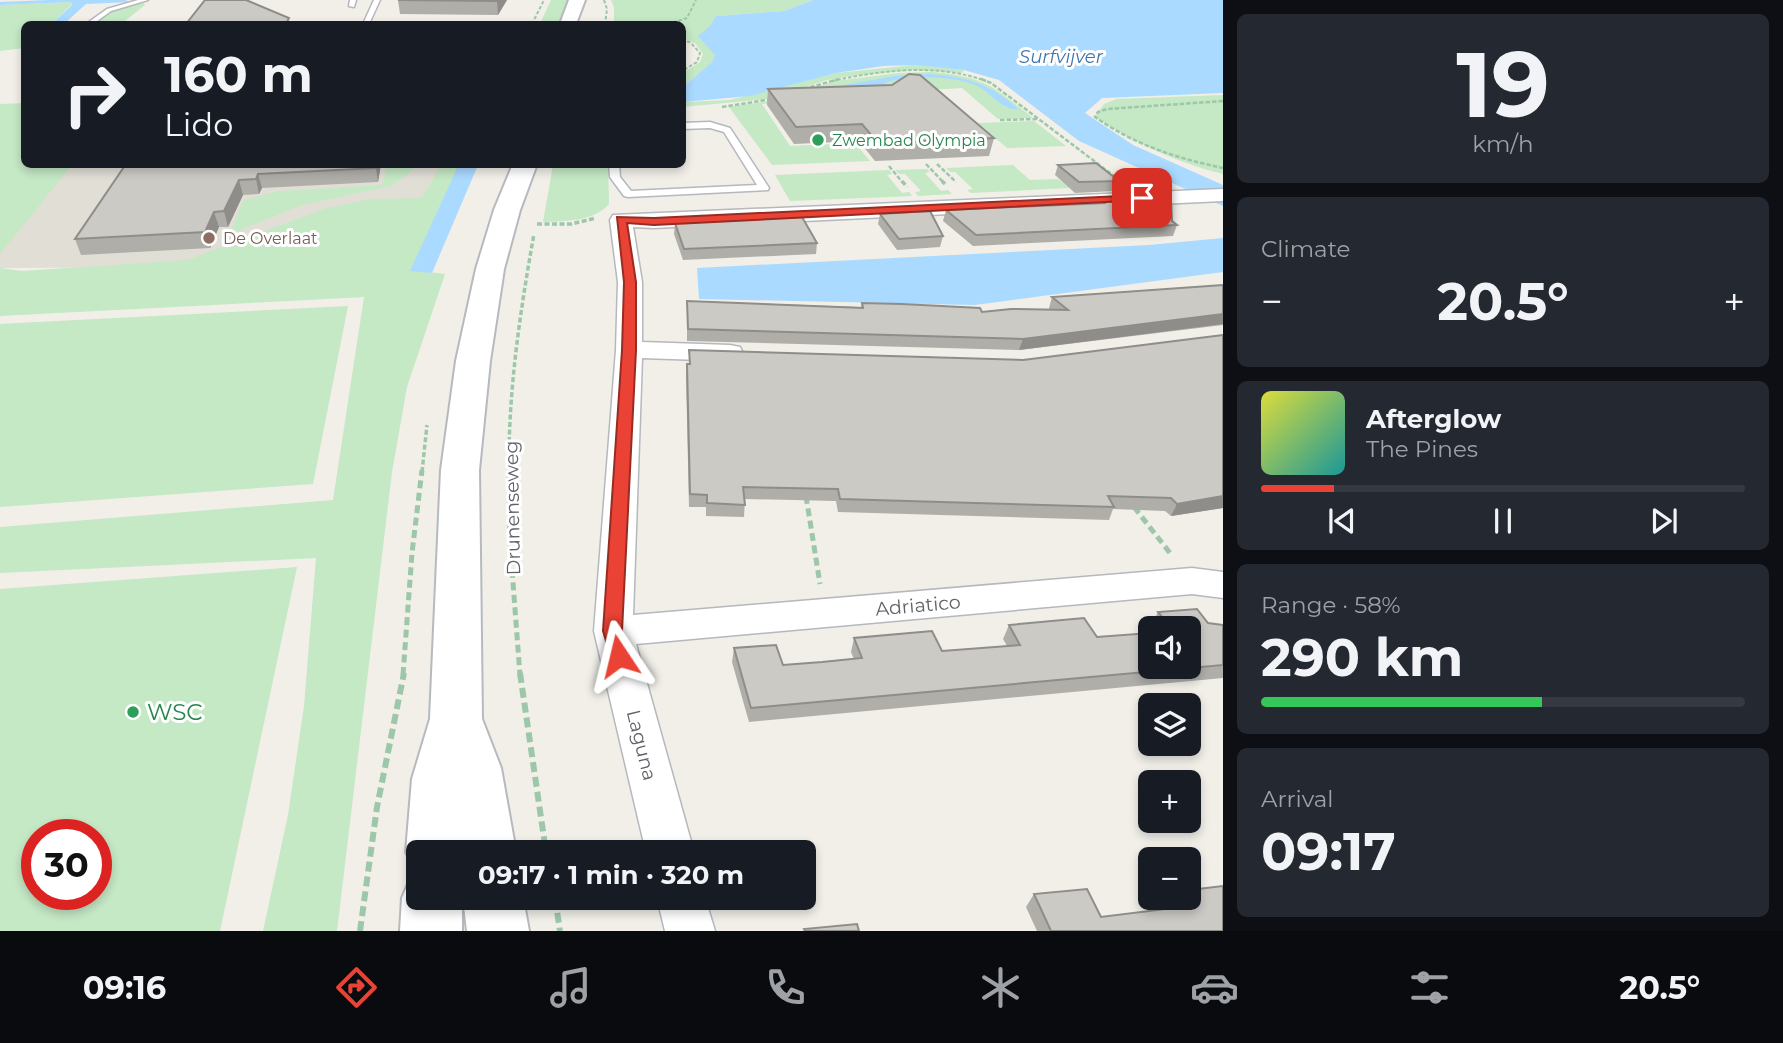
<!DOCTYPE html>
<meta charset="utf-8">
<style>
body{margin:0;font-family:Montserrat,sans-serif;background:#242831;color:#f1f3f6;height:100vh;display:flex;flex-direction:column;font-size:26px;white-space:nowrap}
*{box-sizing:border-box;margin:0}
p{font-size:23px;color:#9ea1a6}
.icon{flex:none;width:38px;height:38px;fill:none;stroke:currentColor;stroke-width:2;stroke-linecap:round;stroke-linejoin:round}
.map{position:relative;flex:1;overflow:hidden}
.sheet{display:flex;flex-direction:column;gap:14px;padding:14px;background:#0d0f14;width:560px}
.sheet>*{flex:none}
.guide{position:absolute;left:21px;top:21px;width:665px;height:147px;border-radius:10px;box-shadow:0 4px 10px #0003;background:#171b24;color:#f1f3f6;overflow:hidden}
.buttons{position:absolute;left:1138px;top:616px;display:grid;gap:14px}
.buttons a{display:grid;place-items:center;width:63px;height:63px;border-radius:10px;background:#171b24;box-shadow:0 4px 10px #0003;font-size:35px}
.speed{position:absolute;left:21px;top:819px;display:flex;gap:14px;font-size:35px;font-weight:700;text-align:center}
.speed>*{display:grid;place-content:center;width:91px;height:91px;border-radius:50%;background:#171b24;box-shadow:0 4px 10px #0003;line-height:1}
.speed .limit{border:10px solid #d22;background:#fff;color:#111}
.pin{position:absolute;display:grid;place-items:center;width:60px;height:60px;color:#fff;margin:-30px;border-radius:14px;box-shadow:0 4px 10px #0006}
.me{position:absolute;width:77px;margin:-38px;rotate:350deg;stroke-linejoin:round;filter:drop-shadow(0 0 5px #0008)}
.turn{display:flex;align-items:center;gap:24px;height:147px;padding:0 28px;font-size:32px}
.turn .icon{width:91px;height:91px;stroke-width:2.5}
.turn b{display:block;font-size:49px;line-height:60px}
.big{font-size:52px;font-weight:700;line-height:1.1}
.sheet .card{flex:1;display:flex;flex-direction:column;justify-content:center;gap:10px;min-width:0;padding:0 24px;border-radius:10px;background:#242831}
.sheet .dial{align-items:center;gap:0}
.dial b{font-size:91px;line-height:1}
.song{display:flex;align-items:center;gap:21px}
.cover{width:84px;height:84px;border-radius:10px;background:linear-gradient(135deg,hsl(60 70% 55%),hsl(180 70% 35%))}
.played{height:7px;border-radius:4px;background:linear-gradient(90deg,#ea4335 15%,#363941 15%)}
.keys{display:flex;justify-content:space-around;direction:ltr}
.heat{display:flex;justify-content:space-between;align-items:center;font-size:38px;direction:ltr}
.charge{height:10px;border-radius:5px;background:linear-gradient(90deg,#34c759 58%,#363941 0)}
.trip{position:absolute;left:406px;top:840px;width:410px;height:70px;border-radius:10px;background:#171b24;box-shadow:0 4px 10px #0003;font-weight:700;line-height:70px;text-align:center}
.menu{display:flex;height:112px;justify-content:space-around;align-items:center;background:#090b0e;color:#9ea1a6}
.menu .icon{width:49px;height:49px}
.menu .on{color:#ea4335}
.menu b{font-size:32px;color:#f1f3f6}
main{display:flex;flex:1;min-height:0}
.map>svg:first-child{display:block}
</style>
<main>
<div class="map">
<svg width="1223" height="931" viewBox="0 0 1223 931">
<rect width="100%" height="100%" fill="#f1efe8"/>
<path fill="#e1ded6" d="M39,165H455L403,266L0,268V209Z"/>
<path fill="#c5e8c5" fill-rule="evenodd" d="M551,0H572L562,24H540Z
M611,0H813L784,11L716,16L710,27L708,44L716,54L712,62L683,87V73L700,62L703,54L696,44L683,38L682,24H614V7Z
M72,2V4L52,24H24V48L0,51V5Z
M143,3L145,5L125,21L129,24H92L113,9Z
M915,65L964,70L962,73L914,70L852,76L827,80L766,99L683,107V102L730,100L836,73Z
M932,72C986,77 992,86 1033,118L998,119L962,88L929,90L909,98L762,104L790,146L855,143L870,161L772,165L729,107L769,101L836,81L898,73Z
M1223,95V174C1177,163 1136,143 1095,117L1104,104L1117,99Z
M24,103V164L72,165L0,254V104Z
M1034,121L1066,146L1007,148L978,123Z
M387,165H416L408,174L391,186L302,205L230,234L243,200L280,191L382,185Z
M441,165H459L411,270L445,274L407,387L392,472L337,931H263L288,815L304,706L316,558L0,573V527L333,500L364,297L0,316V268L22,271L187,260L327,208L370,199L422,198Z
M553,165H608L609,204C593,222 565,221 543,222Z
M1013,165L1030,180L1058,179L1070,188L971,193L967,190L973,189L955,172H950L946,168Z
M927,169L930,172L925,173L941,191L948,190L952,194L918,196L915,192L921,191L905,174H899L895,170Z
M889,170L892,174L887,175L902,193L909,192L912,196L790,201L775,175Z
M348,306L313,484L0,507V324Z
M297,567L220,931H0V589ZM37,835H96V894H37Z"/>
<path fill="#aadaff" d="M48,0H125L131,2L86,4L64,24H52L72,5V2L0,5V2Z
M813,0H1223V93L1102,98L1085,113L1133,145L1223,185V206L1079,141L999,80L964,70L915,65L883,66L836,73L750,96L683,102V87L712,62L715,55L698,36L709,27L716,16L784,11Z
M928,74C964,76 992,84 1018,109C1003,111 990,92 977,86C956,76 899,73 880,86L828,88L895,76Z
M459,164L478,165L432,273L410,271Z
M1223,238V272L998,302L974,305L699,299L697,268L1149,245Z"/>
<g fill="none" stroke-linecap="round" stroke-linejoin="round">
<g stroke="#b5b8bc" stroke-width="3">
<path id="lane" d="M138,0H148L111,11L93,24H86L107,9Z
M350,0H356L354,7L349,6Z
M374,0H380L369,24H363Z
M710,122L730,128L769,188L768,190L628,197L624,196L610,177L609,164H619L620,177L631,191L757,185L724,132L710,128L682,129V123Z"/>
</g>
<g stroke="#b5b8bc" stroke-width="3">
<path id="street" d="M1223,189V201L654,228L633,227L642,282V342L730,345L740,347L743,353L740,359L730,361L642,358L633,615L1192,568L1223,572V598L1192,594L636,644L694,852H646L594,631L616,350L618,282L610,220L613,215Z
M657,898H705L715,931H665Z"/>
</g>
<g stroke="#b6babf" stroke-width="4">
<path id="secondary" d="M569,0H585L576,24H560Z
M513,164H537L520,210L504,269L490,361L479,470L482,719L501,768L516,852H418V873L415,871L406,852L412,779L430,719L441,470L456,361L476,269L494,210Z
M418,874V898H462V931H400L402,898L411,877Z
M463,898H523L529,931H467Z"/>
</g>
<path stroke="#9cc7a9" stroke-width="2" stroke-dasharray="3.5 2" stroke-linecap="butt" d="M604,0L607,9L605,24
M532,24L544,0
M668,24L687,18L696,0
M682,39L691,43L700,53L697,62L682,71
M832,81C882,70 937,63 986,81"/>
<path stroke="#9cc7a9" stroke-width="2.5" stroke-dasharray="4.5 2" stroke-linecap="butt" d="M981,79L991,83L1114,176
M804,89L839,79
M1223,101L1107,109L1098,112L1095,117C1135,145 1176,158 1223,168
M722,107L772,99
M1000,120L1038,119
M926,164L944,183
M937,164L956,182
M889,166L903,183"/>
<path stroke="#9cc7a9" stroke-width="3.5" stroke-dasharray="5 2.5" stroke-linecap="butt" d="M902,181L907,187
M942,181L945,184
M537,224H571L596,218
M422,472L427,425
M509,472C508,392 520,312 534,234"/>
<path stroke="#9cc7a9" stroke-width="5" stroke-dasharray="8 4.5" stroke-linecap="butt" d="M509,470L510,543L520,675
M806,496L820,584
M1134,507L1170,553
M403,675L412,553L422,470"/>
<path stroke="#9cc7a9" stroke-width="6" stroke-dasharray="10 5" stroke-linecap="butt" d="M520,673L546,852
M555,898L560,931
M360,931L377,807L404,673"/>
<use href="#lane" fill="#fff" fill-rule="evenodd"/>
<use href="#street" fill="#fff" fill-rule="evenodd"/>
<use href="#secondary" fill="#fff" fill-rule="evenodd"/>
</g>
<path fill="#afaea9" d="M398,0H507L498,15L400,14Z
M768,89L994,138L989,156L875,161L859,141L794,144L767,105Z
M126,164H381L378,182L262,188L259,194L243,195L228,227H219L210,248L81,255L75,239Z
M1058,165L1119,181L1115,191L1075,193L1055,175Z
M1099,199L1172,221L1177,225L1173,236L973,246L943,221L946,210L1098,203Z
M880,214L943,236L940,247L897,250L878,224Z
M675,223L817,243L816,254L683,260L674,234Z
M1223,285V325L1019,350L687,341V301L861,307L862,303L982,312L1050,310L1049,308L1052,297Z
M1223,335V508L1171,516L1165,511L1113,509L1109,520L838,512L836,501L745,499L744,517L706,516V507H689L686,376L687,364H689V350L1023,360Z
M1158,612L1208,623L1223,625V678L749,722L732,662L734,648L783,665L854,659L851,652L854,638L942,651L1007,646L1003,639L1009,625L1097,637L1150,667L1188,628H1153L1151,626Z
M1189,890L1223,931H1037L1026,907L1034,894L1101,917L1182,907L1179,903L1183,898H1188Z"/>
<path fill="#8f8d8a" d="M498,0H507L498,15L497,1Z
M377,164H381L378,182L376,168Z
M258,174L262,188L259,194L256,179Z
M239,180L243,195L228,227L224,211Z
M214,212L219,227L210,248L205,232Z
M1223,314V324L1019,350L1023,339Z
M1223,496V508L1171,516L1177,504Z"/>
<path fill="#cccac5" stroke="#8f8d8a" stroke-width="2" d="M205,0H246L289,18L286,24H186Z
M398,0H498L497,1Z
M909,74L920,75L994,138L878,143L862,124L796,127L768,89L892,85Z
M1096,163L1119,181L1079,182L1058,165Z
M126,164H377L376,168L258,174L256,179L239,180L224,211L214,212L205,232L75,239Z
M1141,197L1146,201L1171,200L1172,221L1177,225L976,235L946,210L1104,203L1099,199Z
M930,211L943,236L899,239L880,214Z
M802,217L817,243L684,249L675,223Z
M1223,285V314L1023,339L688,329L687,301L863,308L862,303L902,304L980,308L982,312L1011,309L1068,310L1052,297Z
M1223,335V496L1177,504L1171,498L1108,496L1114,507L840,499L838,489L743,487L745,505L707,503V495L690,494L687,364H690L689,350L1023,360Z
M1197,609L1208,623L1223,625V665L751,708L734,648L776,645L783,665L822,662L862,658L854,638L932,631L942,651L1020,645L1009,625L1084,618L1097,637L1150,633V667H1188V628H1171L1158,612Z
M1223,886V931H1051L1034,894L1087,889L1101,917L1198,905L1189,890Z
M857,924L859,931H805L804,929Z"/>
<path fill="#ea4335" stroke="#982c22" stroke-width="2" d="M1142,195L1148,198L1146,200L654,225L627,223L636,282V350L622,631L629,656L626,661L619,664L612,661L603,631L622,350L624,282L617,217L654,218Z"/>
<g fill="#2e9e5b" stroke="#fff" stroke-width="2.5">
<circle cx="818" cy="140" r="7"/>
<circle cx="133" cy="712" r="7"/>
</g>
<circle fill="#8d6e63" stroke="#fff" stroke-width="2.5" cx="209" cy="238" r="7"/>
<g text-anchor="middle" stroke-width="6" stroke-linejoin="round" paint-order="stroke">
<g font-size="16" fill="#27864d" stroke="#fff" text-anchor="start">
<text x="832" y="146">Zwembad Olympia</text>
</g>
<g font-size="16" fill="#785e54" stroke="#fff" text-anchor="start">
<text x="223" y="244">De Overlaat</text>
</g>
<g font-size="18" font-style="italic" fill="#4174aa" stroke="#fff">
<text x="1061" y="63">Surfvijver</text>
</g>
<g font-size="19" fill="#5f6368" stroke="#fff">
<text transform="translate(512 508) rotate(-91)" y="7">Drunenseweg</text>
<text transform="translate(918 605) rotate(-5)" y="7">Adriatico</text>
<text transform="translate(642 745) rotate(76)" y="7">Laguna</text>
</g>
<g font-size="23" fill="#27864d" stroke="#fff" text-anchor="start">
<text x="147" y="720">WSC</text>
</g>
</g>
</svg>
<div class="buttons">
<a><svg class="icon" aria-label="sound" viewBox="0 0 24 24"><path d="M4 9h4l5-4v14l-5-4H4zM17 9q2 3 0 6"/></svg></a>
<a><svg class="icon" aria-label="layers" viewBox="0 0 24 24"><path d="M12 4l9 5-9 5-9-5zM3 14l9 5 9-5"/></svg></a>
<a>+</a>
<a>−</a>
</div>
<div class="speed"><div class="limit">30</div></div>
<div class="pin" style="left:1142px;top:198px;background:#d93025"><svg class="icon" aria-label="arrive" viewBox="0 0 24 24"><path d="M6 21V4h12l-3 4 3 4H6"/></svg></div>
<svg class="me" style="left:619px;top:656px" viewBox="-20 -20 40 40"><path d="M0-17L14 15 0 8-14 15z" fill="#ea4335" stroke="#fff" stroke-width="4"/></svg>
<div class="trip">09:17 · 1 min · 320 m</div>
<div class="guide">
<div class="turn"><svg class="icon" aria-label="right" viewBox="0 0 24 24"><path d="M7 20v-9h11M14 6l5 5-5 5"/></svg><div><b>160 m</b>Lido</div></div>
</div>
</div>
<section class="sheet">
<div class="card dial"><b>19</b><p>km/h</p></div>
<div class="card"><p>Climate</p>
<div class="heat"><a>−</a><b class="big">20.5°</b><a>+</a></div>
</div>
<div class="card">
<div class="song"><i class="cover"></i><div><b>Afterglow</b><p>The Pines</p></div></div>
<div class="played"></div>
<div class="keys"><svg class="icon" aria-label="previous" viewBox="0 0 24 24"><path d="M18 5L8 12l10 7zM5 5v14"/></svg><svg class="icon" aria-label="pause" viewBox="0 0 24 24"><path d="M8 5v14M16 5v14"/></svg><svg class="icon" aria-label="next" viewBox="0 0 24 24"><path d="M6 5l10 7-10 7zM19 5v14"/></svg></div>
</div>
<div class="card"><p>Range · 58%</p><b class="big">290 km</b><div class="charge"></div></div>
<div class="card"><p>Arrival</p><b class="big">09:17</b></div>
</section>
</main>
<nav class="menu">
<b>09:16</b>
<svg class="icon on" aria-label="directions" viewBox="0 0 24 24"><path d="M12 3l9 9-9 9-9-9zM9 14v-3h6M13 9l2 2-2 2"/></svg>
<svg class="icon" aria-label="music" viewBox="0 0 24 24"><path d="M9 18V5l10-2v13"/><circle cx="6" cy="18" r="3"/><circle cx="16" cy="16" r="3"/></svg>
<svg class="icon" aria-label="phone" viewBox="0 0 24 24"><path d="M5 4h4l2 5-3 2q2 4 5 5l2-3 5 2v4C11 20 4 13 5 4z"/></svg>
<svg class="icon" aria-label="climate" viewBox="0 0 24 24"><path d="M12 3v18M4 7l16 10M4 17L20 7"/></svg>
<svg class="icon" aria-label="car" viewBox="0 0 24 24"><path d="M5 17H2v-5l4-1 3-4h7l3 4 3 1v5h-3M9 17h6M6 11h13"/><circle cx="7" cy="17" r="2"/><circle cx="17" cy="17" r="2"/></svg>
<svg class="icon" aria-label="filters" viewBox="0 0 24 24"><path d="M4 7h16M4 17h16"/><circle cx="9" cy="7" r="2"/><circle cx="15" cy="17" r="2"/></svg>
<b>20.5°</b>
</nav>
